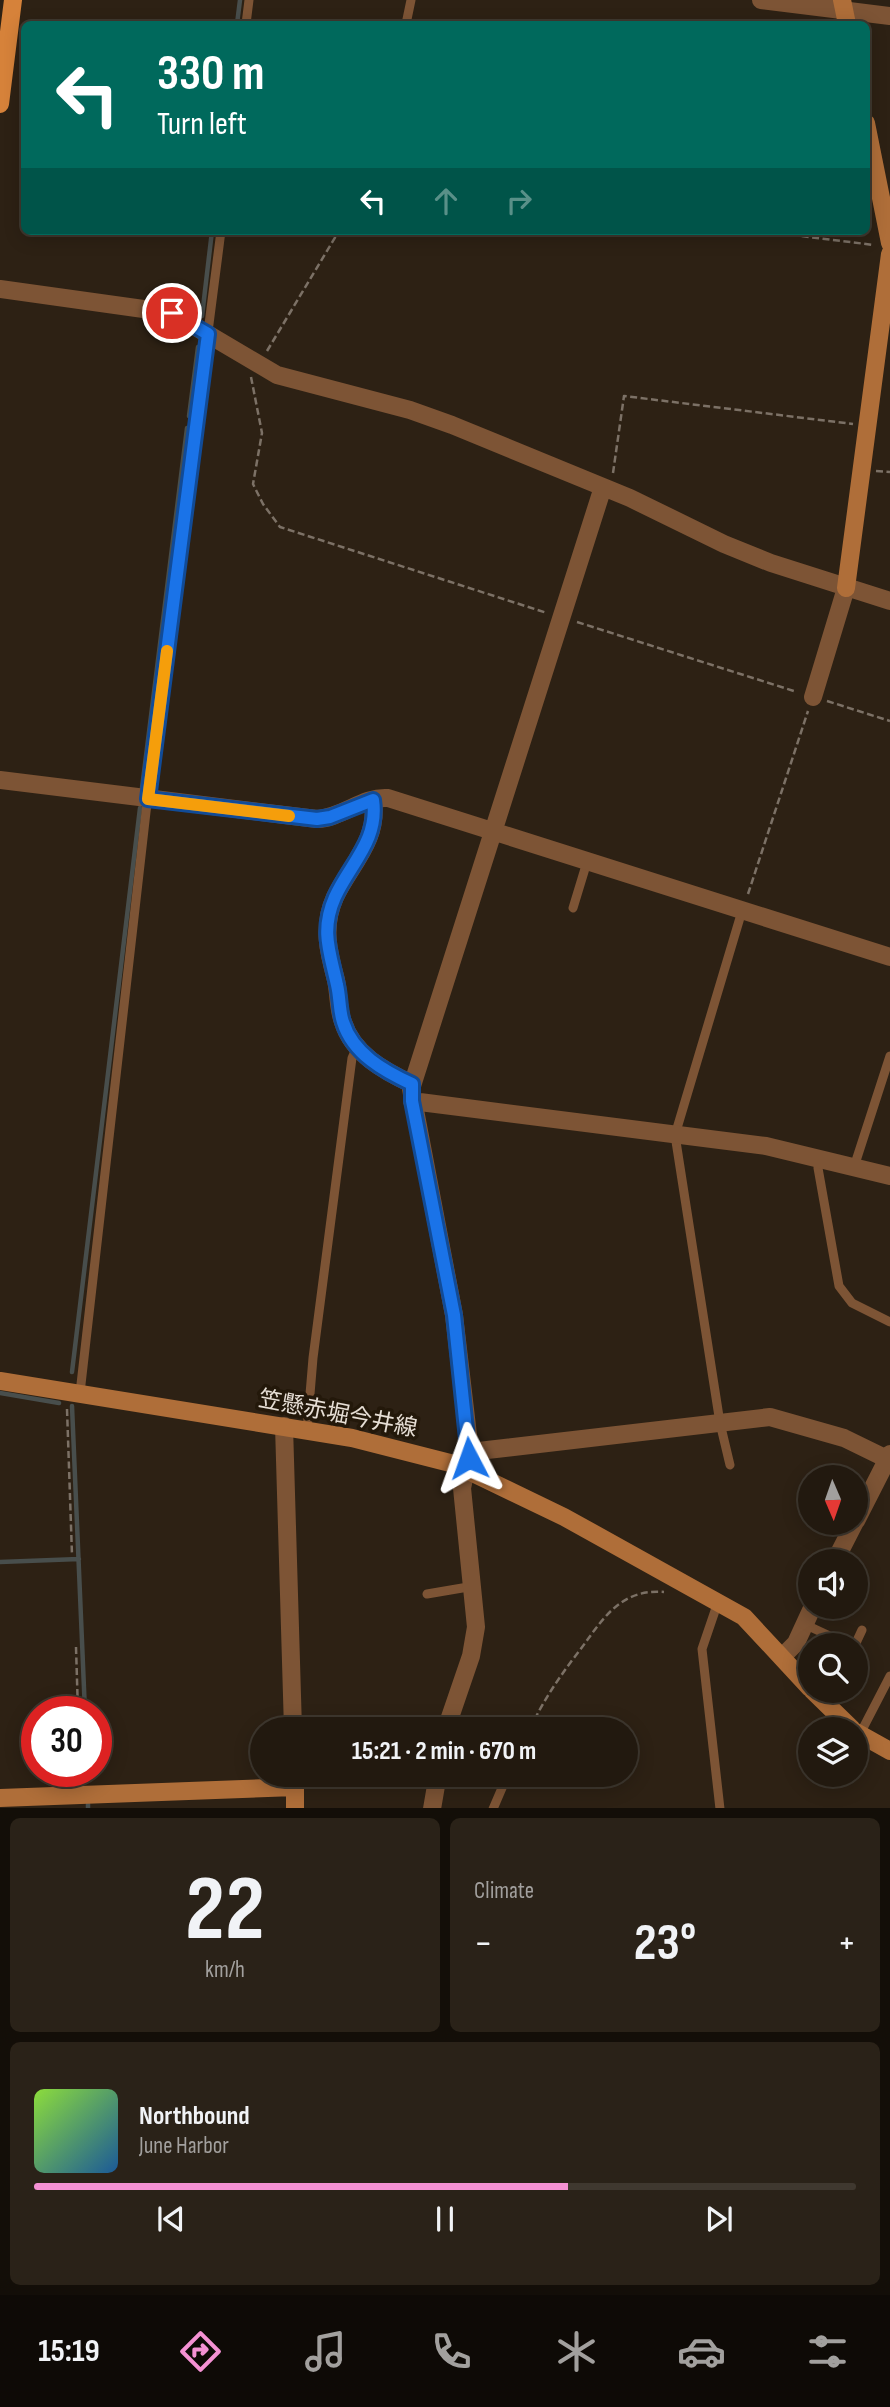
<!DOCTYPE html>
<meta charset="utf-8">
<style>
body{margin:0;font-family:"Sofia Sans Condensed","Noto Sans JP",sans-serif;background:#2a2218;color:#f1f3f6;height:100vh;display:flex;flex-direction:column;font-size:26px;white-space:nowrap}
*{box-sizing:border-box;margin:0}
p{font-size:23px;color:#a2a09e}
.icon{flex:none;width:38px;height:38px;fill:none;stroke:currentColor;stroke-width:2;stroke-linecap:round;stroke-linejoin:round}
.map{position:relative;height:1808px;overflow:hidden}
.details{display:flex;flex-direction:column;gap:10px;padding:10px;background:#130e08;flex:1}
.details>*{flex:none}
.hud{position:absolute;left:21px;top:21px;width:849px;height:214px;border-radius:10px;box-shadow:0 4px 18px #0003,0 0 0 2px #3f382f;background:#00695c;color:#fff;overflow:hidden}
.needle{width:46px;rotate:178deg}
.controls{position:absolute;left:798px;top:1465px;display:grid;gap:14px}
.controls a{display:grid;place-items:center;width:70px;height:70px;border-radius:50%;background:#22190f;box-shadow:0 4px 18px #0003,0 0 0 2px #3f382f;font-size:35px}
.speed{position:absolute;left:21px;top:1696px;display:flex;gap:14px;font-size:35px;font-weight:700;text-align:center}
.speed>*{display:grid;place-content:center;width:91px;height:91px;border-radius:50%;background:#22190f;box-shadow:0 4px 18px #0003,0 0 0 2px #3f382f;line-height:1}
.speed .limit{border:10px solid #d22;background:#fff;color:#111}
.pin{position:absolute;display:grid;place-items:center;width:60px;height:60px;color:#fff;margin:-30px;border:4px solid #fff;border-radius:50%;box-shadow:0 2px 7px #0007}
.me{position:absolute;width:77px;margin:-38px;rotate:356deg;stroke-linejoin:round;filter:drop-shadow(0 0 5px #0008)}
.turn{display:flex;align-items:center;gap:24px;height:147px;padding:0 21px;font-size:32px}
.turn .icon{width:91px;height:91px;stroke-width:2.5}
.turn b{display:block;font-size:49px;line-height:60px}
.lanes{display:flex;align-items:center;height:66px;padding:0 21px;background:#0003;justify-content:center;gap:35px;direction:ltr}
.lanes .off{opacity:.35}
.big{font-size:52px;font-weight:700;line-height:1.1}
.details .tile{flex:1;display:flex;flex-direction:column;justify-content:center;gap:10px;min-width:0;padding:0 24px;border-radius:10px;background:#2a2218}
.details .dial{align-items:center;gap:0}
.dial b{font-size:91px;line-height:1}
.song{display:flex;align-items:center;gap:21px}
.cover{width:84px;height:84px;border-radius:10px;background:linear-gradient(135deg,hsl(90 70% 55%),hsl(210 70% 35%))}
.played{height:7px;border-radius:4px;background:linear-gradient(90deg,#f491d3 65%,#3f382f 65%)}
.keys{display:flex;justify-content:space-around;direction:ltr}
.heat{display:flex;justify-content:space-between;align-items:center;font-size:38px;direction:ltr}
.details .tiles{flex:1;display:grid;gap:10px;grid-template-columns:1fr 1fr}
.tile:last-child{grid-column:span 2}
.trip{position:absolute;left:250px;top:1717px;width:388px;height:70px;border-radius:35px;background:#22190f;box-shadow:0 4px 18px #0003,0 0 0 2px #3f382f;font-weight:700;line-height:70px;text-align:center}
.menu{display:flex;height:112px;justify-content:space-around;align-items:center;background:#0e0a06;color:#a2a09e}
.menu .icon{width:49px;height:49px}
.menu .selected{color:#f491d3}
.menu b{font-size:32px;color:#f1f3f6}
.map>svg:first-child{display:block}
</style>
<div class="map">
<svg width="890" height="1809" viewBox="0 0 890 1809">
<rect width="100%" height="100%" fill="#2d2114"/>
<g fill="none" stroke-linecap="round" stroke-linejoin="round">
<path stroke="#484e4c" stroke-width="4.5" d="M237,24L240,0
M202,316L212,231
M189,416L198,347
M142,788L187,428
M72,1372L140,808
M0,1393L59,1403
M72,1406L85,1712
M0,1562L79,1559
M87,1771V1781
M88,1804V1809"/>
<path stroke="#7c7166" stroke-width="2.5" stroke-dasharray="7 3.5" stroke-linecap="butt" d="M760,231L874,245
M267,351L339,231
M251,377L262,433L253,484L263,504L280,527L547,613
M876,471L890,472
M613,473L624,396L853,424
M577,622L797,692
M827,701L890,721
M748,894L808,711
M67,1409L72,1555
M76,1647L78,1712
M530,1729C542,1703 556,1682 573,1659C599,1627 615,1588 664,1592"/>
<path stroke="#7d5435" stroke-width="9" d="M246,24L249,0
M406,24L411,0
M573,908L587,862
M819,1159L818,1168L839,1286L852,1303L890,1322
M854,1167L890,1056
M80,1393L146,812L221,231
M307,1430L313,1358L352,1058L357,1047
M730,1465L720,1423L675,1135L742,911
M427,1594L474,1586
M718,1602L702,1649L720,1809
M804,1624L849,1645
M855,1645L862,1630
M860,1734L890,1676
M493,1809L508,1774"/>
<path stroke="#7d5435" stroke-width="18" d="M761,0L890,16
M0,289L172,313L277,375L410,410L452,425L630,498L724,544L771,563L890,601
M813,697L846,588
M0,780L317,819C342,818 363,796 388,798L890,957
M373,800C379,840 351,864 335,897C322,926 328,951 336,980C339,994 338,1009 343,1022C353,1054 384,1071 412,1084
M412,1101L766,1146L890,1176
M284,1426L293,1729
M470,1452L770,1417L844,1438L887,1459
M856,1521L890,1454
M835,1561L855,1522
M782,1657L796,1643L813,1606
M446,1729L471,1656L476,1627L462,1488L470,1452L454,1315L411,1089L603,487
M432,1809L438,1774"/>
<path stroke="#af6e39" stroke-width="18" d="M842,0L847,24
M866,123L890,243
M846,588L890,254
M0,1381L352,1438L454,1464L564,1517L744,1617L810,1688
M812,1690L852,1729
M856,1732L890,1751
M0,1798L295,1787V1809"/>
<path stroke="#d6823a" stroke-width="18" d="M0,104L13,0"/>
</g>
<g fill="none" stroke-linecap="round" stroke-linejoin="round">
<g stroke="#114b97" stroke-width="18">
<path id="route" d="M172,313L208,334L148,799L317,819L330,817L373,800C379,840 350,864 335,897C320,931 330,952 337,985C340,997 339,1010 343,1022C353,1054 384,1071 412,1084V1101L454,1315L469,1458"/>
</g>
<use href="#route" stroke="#1a73e8" stroke-width="12"/>
<path stroke="#f59e0b" stroke-width="12" d="M167,651L148,799L289,816"/>
</g>
<g text-anchor="middle" stroke-width="7" stroke-linejoin="round" paint-order="stroke">
<g font-size="23" fill="#e6ded5" stroke="#23180a">
<text transform="translate(338 1413) rotate(11)" y="8">笠懸赤堀今井線</text>
</g>
</g>
</svg>
<div class="controls">
<a><svg class="needle" viewBox="-14 -14 28 28"><path d="M0-13l5 13h-10z" fill="#e53935"/><path d="M0 13l5-13h-10z" fill="#a2a09e"/></svg></a>
<a><svg class="icon" aria-label="sound" viewBox="0 0 24 24"><path d="M4 9h4l5-4v14l-5-4H4zM17 9q2 3 0 6"/></svg></a>
<a><svg class="icon" aria-label="search" viewBox="0 0 24 24"><circle cx="10" cy="10" r="6"/><path d="M15 15l6 6"/></svg></a>
<a><svg class="icon" aria-label="layers" viewBox="0 0 24 24"><path d="M12 4l9 5-9 5-9-5zM3 14l9 5 9-5"/></svg></a>
</div>
<div class="speed"><div class="limit">30</div></div>
<div class="pin" style="left:172px;top:313px;background:#d93025"><svg class="icon" aria-label="arrive" viewBox="0 0 24 24"><path d="M6 21V4h12l-3 4 3 4H6"/></svg></div>
<svg class="me" style="left:469px;top:1458px" viewBox="-20 -20 40 40"><path d="M0-17L14 15 0 8-14 15z" fill="#1a73e8" stroke="#fff" stroke-width="4"/></svg>
<div class="trip">15:21 · 2 min · 670 m</div>
<div class="hud">
<div class="turn"><svg class="icon" aria-label="left" viewBox="0 0 24 24"><path d="M17 20v-9H6M10 6l-5 5 5 5"/></svg><div><b>330 m</b>Turn left</div></div>
<div class="lanes"><svg class="icon" aria-label="left" viewBox="0 0 24 24"><path d="M17 20v-9H6M10 6l-5 5 5 5"/></svg><svg class="icon off" aria-label="ahead" viewBox="0 0 24 24"><path d="M12 20V5M6 11l6-6 6 6"/></svg><svg class="icon off" aria-label="right" viewBox="0 0 24 24"><path d="M7 20v-9h11M14 6l5 5-5 5"/></svg></div>
</div>
</div>
<section class="details">
<div class="tiles">
<div class="tile dial"><b>22</b><p>km/h</p></div>
<div class="tile"><p>Climate</p>
<div class="heat"><a>−</a><b class="big">23°</b><a>+</a></div>
</div>
<div class="tile">
<div class="song"><i class="cover"></i><div><b>Northbound</b><p>June Harbor</p></div></div>
<div class="played"></div>
<div class="keys"><svg class="icon" aria-label="previous" viewBox="0 0 24 24"><path d="M18 5L8 12l10 7zM5 5v14"/></svg><svg class="icon" aria-label="pause" viewBox="0 0 24 24"><path d="M8 5v14M16 5v14"/></svg><svg class="icon" aria-label="next" viewBox="0 0 24 24"><path d="M6 5l10 7-10 7zM19 5v14"/></svg></div>
</div>
</div>
</section>
<nav class="menu">
<b>15:19</b>
<svg class="icon selected" aria-label="directions" viewBox="0 0 24 24"><path d="M12 3l9 9-9 9-9-9zM9 14v-3h6M13 9l2 2-2 2"/></svg>
<svg class="icon" aria-label="music" viewBox="0 0 24 24"><path d="M9 18V5l10-2v13"/><circle cx="6" cy="18" r="3"/><circle cx="16" cy="16" r="3"/></svg>
<svg class="icon" aria-label="phone" viewBox="0 0 24 24"><path d="M5 4h4l2 5-3 2q2 4 5 5l2-3 5 2v4C11 20 4 13 5 4z"/></svg>
<svg class="icon" aria-label="climate" viewBox="0 0 24 24"><path d="M12 3v18M4 7l16 10M4 17L20 7"/></svg>
<svg class="icon" aria-label="car" viewBox="0 0 24 24"><path d="M5 17H2v-5l4-1 3-4h7l3 4 3 1v5h-3M9 17h6M6 11h13"/><circle cx="7" cy="17" r="2"/><circle cx="17" cy="17" r="2"/></svg>
<svg class="icon" aria-label="filters" viewBox="0 0 24 24"><path d="M4 7h16M4 17h16"/><circle cx="9" cy="7" r="2"/><circle cx="15" cy="17" r="2"/></svg>
</nav>
